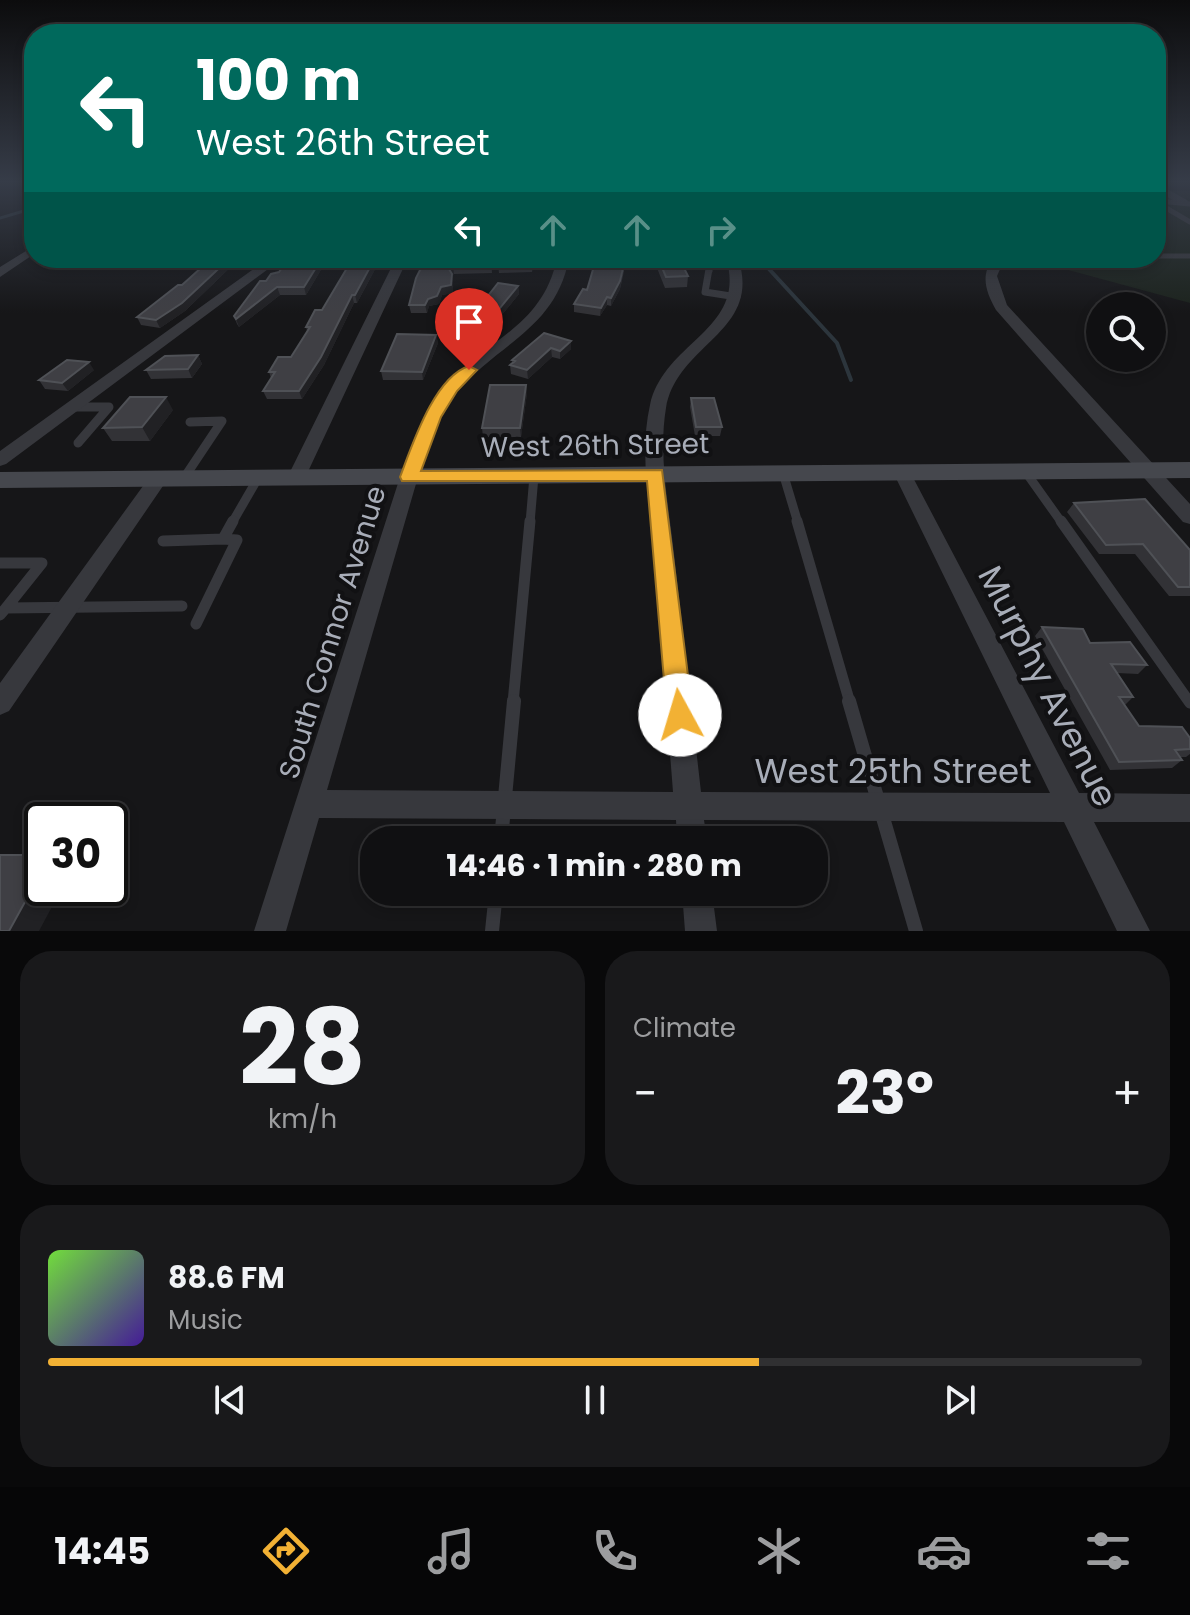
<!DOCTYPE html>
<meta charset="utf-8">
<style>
body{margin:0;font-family:Poppins,sans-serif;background:#19191b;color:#f1f3f6;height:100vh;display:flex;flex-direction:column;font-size:30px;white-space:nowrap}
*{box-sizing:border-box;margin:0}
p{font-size:26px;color:#9c9d9f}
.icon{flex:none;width:44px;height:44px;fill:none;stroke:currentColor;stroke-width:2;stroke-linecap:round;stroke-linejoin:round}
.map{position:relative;height:931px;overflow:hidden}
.side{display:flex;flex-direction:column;gap:20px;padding:20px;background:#09090a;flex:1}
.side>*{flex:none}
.guide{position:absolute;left:24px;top:24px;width:1142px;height:244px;border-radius:32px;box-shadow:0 4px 12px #0003,0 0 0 2px #303032;background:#00695c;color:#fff;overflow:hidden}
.fabs{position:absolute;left:1086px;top:292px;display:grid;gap:16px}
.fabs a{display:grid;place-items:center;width:80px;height:80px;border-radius:50%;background:#101012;box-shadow:0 4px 12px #0003,0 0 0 2px #303032;font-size:40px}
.speed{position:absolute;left:24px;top:802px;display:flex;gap:16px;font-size:40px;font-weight:700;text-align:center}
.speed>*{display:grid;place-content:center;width:104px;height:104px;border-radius:50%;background:#101012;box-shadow:0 4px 12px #0003,0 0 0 2px #303032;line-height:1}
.speed .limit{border:4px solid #111;border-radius:12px;background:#fff;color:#111}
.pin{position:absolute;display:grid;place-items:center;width:68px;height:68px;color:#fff;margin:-82px -34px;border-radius:50% 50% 50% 0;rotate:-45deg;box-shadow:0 0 8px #0007}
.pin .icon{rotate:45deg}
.me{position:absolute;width:88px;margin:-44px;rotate:354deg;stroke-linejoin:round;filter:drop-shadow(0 0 6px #0008)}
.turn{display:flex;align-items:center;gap:28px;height:168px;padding:0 40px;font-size:36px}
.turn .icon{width:104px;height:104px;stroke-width:2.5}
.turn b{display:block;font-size:56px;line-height:68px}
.lanes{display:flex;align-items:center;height:76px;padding:0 40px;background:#0003;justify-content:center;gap:40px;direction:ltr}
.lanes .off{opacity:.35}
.big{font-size:60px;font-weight:700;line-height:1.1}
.side .tile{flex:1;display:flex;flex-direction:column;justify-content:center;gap:12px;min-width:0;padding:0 28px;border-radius:32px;background:#19191b}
.side .dial{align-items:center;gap:0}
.dial b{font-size:104px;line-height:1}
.song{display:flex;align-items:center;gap:24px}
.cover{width:96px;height:96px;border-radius:12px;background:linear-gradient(135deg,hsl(100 70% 55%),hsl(260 70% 35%))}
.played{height:8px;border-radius:4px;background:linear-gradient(90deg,#f2b134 65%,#303032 65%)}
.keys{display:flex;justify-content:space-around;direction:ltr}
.heat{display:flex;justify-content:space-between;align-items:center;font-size:44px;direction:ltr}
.side .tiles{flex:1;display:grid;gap:20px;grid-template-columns:1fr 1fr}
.tile:last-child{grid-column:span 2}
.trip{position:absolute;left:360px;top:826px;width:468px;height:80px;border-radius:32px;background:#101012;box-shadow:0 4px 12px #0003,0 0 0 2px #303032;font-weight:700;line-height:80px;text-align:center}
.tabs{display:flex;height:128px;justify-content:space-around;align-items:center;background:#060607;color:#9c9d9f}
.tabs .icon{width:56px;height:56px}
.tabs .selected{color:#f2b134}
.tabs b{font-size:36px;color:#f1f3f6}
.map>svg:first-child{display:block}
</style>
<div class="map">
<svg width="1190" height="931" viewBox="0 0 1190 931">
<rect width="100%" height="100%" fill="#161618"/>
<path fill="#1c231d" d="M1156,191H1190V303L1046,264L1016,262L1018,258H1156Z"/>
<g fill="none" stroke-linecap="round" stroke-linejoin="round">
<path stroke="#2c353c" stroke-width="3" d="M0,218L34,208
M759,258L771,271"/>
<path stroke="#2c353c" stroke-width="4" d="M769,269L837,343L851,380"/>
<path stroke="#37383d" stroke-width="5" d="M1158,201L1190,204
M1156,202L1190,222
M1156,256H1190
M705,258L710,271"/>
<path stroke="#37383d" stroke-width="7" d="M709,269L705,292L737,297"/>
<path stroke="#37383d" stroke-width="9" d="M73,407H109L78,443
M1025,471L1062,523
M783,473L798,523
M184,478L222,421L190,422
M232,523L258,478
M530,523L534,476"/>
<path stroke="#37383d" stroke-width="11" d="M797,521L850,703
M1061,521L1190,703
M163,541L223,539L233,521
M0,563H42L6,608
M0,615L6,608L182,606
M196,624L237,540L223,539
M513,703L530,521"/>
<path stroke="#37383d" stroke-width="14" d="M849,701L916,931
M501,840L514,701
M492,931L496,892"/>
<path fill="#37383d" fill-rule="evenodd" d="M1156,183L1187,200L1188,202L1179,204L1156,190Z
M34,246V254L0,277V267Z
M269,258H283L6,464L0,466V451Z
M396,258H408L305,478L302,482H290L287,478Z
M557,258H569C556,329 498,343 456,393C436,416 428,448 418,477L327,790L673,792C667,713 660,634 654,556C650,507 639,453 650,405C664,341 748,330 726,258H738C763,332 677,343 666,408C658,456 669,507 674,554C683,633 692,713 701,792L1050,793L893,472L896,468H908L1079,793L1190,794V822H1094L1150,931H1117L1064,822L704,820L707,840H677L676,820L319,818L286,931H254L400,477C412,444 423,410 447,384C489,338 543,326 557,258Z
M993,258H1005L997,276L1007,305L1190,504V524L1183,522L996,310C986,292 980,276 993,258Z
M158,473L165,475L167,479L165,483L9,711L0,715V683L151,475Z
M682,892H712L717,931H685Z"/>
<path fill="#45474d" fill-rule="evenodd" d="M1190,462V478L0,488V472Z"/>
</g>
<path fill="#323236" d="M212,258H254L252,259L240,258L185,311L160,328L141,325L137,317L182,285Z
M328,258L306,295H280L239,327L237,324L234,316L266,281L279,272Z
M426,258H491L492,273L454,274L452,275L453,293L442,295L439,304L429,306L427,313H411L409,305Z
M536,258V267H533L532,272L499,273L498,265Z
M653,258H700V261L685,270L688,276L687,287L665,288Z
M380,260L357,303H354L324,365L302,399H267L263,391L271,378L269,372L291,357L307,331L306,327L322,310Z
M617,263L624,271L620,289L611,306L607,305L600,316L574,312V304L587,290Z
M518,286L519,294L492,327L486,330L470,328L469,320Z
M436,335L438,343L423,380H383L381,371Z
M571,341V349L560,359L552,357L528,379L511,374L510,365L512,363V360Z
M198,355L202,364L192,378L151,379L146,370Z
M94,370L68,391L45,389L39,380Z
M526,385L527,393L521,437H483L482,428Z
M691,398L722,427L720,436H695L690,407Z
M173,410L150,441H112L103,428Z
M1074,503L1190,550V596H1169L1135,554H1099L1067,512Z
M1042,627L1090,643L1147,665L1138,674L1117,673L1133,697L1125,705L1139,726L1190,738V754L1186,757H1180L1182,760L1172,768L1110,770L1035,636Z"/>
<path fill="#212124" d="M230,258H240L185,311L160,328L156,320Z
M322,258H328L306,295L304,287Z
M375,258H379L380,260L357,303L355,295Z
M687,258H700V261L680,273L681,262Z
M624,264L620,289L611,306V298Z
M453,266L454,274L452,275L453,293L442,295L439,304L429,306L427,313L425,305L428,299L449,269Z
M518,286L519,294L492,327L486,330L485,322Z
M277,287L280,295L239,327L236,319Z
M352,295L354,303L324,365L302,399L299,391Z
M607,297V305L600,316L601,308Z
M436,335L438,343L423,380L422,372Z
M571,341V349L560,359V351Z
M551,348L552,357L528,379L527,370Z
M198,355L202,364L192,378L188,369Z
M89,362L94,370L68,391L62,383Z
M526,385L527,393L521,437L520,428Z
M166,397L173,410L150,441L142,427Z
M42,871V888H62L39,931H9Z"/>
<path fill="#3f3f44" stroke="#4f5156" stroke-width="2" d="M212,258H230L182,303L156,320L137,317L178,285H182Z
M293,258H322L304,287H277L236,319L234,316L260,281H266L271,274L279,272L287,260Z
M353,258H375L355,295H352L321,357L299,391H263L275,372H269L278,357H291L310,327H306L315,310H322Z
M426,258H491V265L453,266L449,269L452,274L451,285L441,287L437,296L428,299L425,305H409L416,278Z
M499,258H536V259H532V264L498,265Z
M594,258H616L617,263L624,264L620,281L611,298L607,297L601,308L574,304L583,289L587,290L594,266Z
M658,258H687L681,262L688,276L666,277Z
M498,283L518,286L491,319L485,322L469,320Z
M544,333L571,341L560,351L551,348L527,370L510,365L515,361L512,360Z
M397,334L436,335L422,372L381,371Z
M198,355L188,369L146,370L165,356Z
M67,360L89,362L62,383L39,380Z
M490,385H526L520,428H482Z
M130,397H166L142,427L103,428Z
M691,398H714L722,427H696Z
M1145,499L1190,550V587H1178L1143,544L1106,545L1074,503Z
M1042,627L1083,629L1090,643L1130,642L1147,665L1111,664L1133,697H1119L1139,726L1182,727L1190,738V749L1175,750L1182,760L1119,762Z
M0,855H42V871L9,931H0Z"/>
<linearGradient id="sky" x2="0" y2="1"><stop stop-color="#0c0c0d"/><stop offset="0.58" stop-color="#363c48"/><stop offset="1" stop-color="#363c48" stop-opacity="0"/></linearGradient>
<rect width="1190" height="313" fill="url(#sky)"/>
<path fill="#f2b134" stroke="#9d7322" stroke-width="2" d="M469,366L477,370L457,391L441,417L421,471L662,470L693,715L689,724L680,727L671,724L667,715L647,481H402L400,477C412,446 434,377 469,366Z"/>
<g text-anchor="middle" stroke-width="8" stroke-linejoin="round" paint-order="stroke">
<g font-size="28" fill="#a8adb8" stroke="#111113">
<text transform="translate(595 445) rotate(-1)" y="10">West 26th Street</text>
<text transform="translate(332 632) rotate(-73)" y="10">South Connor Avenue</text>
</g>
<g font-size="34" fill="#a8adb8" stroke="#111113">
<text transform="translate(1048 686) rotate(63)" y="12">Murphy Avenue</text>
<text x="893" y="783">West 25th Street</text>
</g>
</g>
</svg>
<div class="fabs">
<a><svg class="icon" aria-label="search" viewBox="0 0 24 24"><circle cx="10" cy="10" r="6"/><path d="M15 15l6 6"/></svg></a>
</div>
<div class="speed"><div class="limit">30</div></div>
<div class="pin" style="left:469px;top:370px;background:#d93025"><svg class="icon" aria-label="arrive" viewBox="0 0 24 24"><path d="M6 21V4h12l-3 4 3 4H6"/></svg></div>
<svg class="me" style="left:680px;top:715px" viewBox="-20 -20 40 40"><circle r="19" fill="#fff"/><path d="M0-13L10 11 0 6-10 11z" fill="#f2b134"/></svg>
<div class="trip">14:46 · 1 min · 280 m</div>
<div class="guide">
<div class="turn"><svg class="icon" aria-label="left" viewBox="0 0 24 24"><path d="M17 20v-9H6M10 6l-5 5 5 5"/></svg><div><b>100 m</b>West 26th Street</div></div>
<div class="lanes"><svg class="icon" aria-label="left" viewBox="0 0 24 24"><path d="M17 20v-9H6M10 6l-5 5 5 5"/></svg><svg class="icon off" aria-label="ahead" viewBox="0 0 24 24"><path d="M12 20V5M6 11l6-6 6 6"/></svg><svg class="icon off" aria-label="ahead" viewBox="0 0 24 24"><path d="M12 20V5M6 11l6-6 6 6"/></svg><svg class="icon off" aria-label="right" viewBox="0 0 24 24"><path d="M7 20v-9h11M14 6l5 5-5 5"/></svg></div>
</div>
</div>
<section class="side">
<div class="tiles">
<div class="tile dial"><b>28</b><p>km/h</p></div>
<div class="tile"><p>Climate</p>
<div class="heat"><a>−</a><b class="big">23°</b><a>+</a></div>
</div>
<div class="tile">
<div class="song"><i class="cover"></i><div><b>88.6 FM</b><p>Music</p></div></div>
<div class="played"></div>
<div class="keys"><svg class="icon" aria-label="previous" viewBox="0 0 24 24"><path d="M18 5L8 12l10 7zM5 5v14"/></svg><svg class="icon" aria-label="pause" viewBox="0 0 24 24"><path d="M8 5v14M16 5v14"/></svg><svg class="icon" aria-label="next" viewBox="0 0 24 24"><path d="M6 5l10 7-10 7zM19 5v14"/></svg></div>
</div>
</div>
</section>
<nav class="tabs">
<b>14:45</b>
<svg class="icon selected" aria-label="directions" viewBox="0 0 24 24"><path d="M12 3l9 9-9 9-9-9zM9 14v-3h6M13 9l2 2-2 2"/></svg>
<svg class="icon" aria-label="music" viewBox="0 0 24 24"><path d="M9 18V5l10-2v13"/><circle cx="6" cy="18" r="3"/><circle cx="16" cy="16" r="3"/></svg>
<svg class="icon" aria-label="phone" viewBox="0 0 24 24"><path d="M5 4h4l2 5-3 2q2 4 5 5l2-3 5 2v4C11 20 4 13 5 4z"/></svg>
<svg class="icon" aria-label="climate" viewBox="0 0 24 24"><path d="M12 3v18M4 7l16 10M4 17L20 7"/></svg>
<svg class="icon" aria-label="car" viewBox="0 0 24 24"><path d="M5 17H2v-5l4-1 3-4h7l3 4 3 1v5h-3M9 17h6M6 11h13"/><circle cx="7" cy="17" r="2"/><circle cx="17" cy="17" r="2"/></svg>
<svg class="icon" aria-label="filters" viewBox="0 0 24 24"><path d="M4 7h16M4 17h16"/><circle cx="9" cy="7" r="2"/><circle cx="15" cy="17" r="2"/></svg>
</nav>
